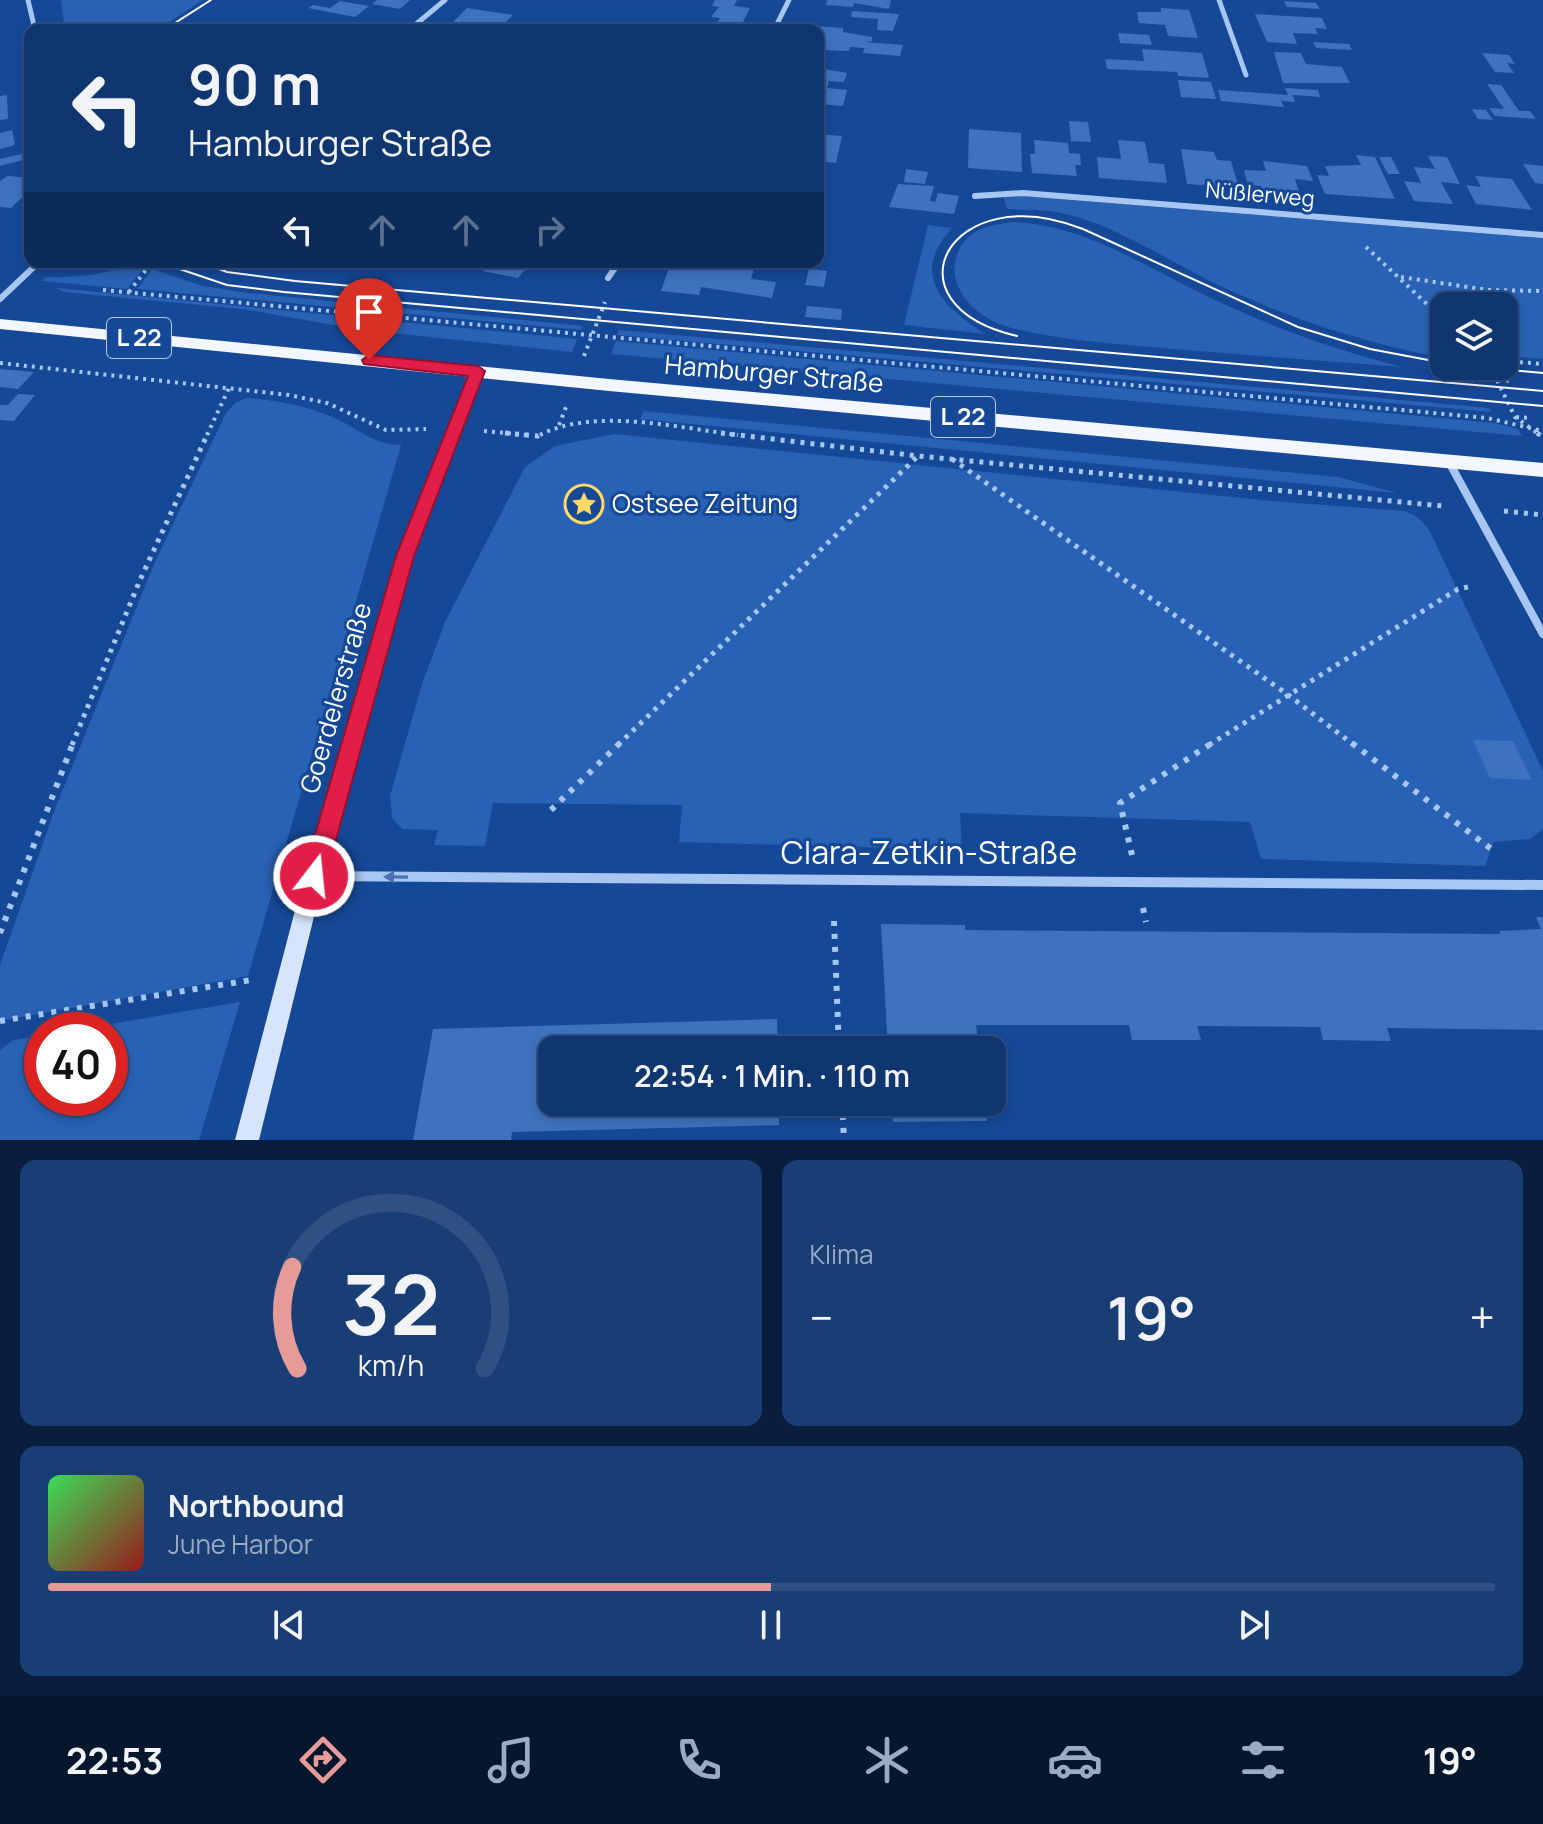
<!DOCTYPE html>
<html lang="de">
<meta charset="utf-8">
<style>
body{margin:0;font-family:Manrope,sans-serif;background:#193e75;color:#f1f3f6;height:100vh;display:flex;flex-direction:column;font-size:30px;white-space:nowrap}
*{box-sizing:border-box;margin:0}
p{font-size:26px;color:#9cabc3}
.icon{flex:none;width:44px;height:44px;fill:none;stroke:currentColor;stroke-width:2;stroke-linecap:round;stroke-linejoin:round}
.map{position:relative;height:1140px;overflow:hidden}
.sheet{display:flex;flex-direction:column;gap:20px;padding:20px;background:#091e3e;flex:1}
.sheet>*{flex:none}
.banner{position:absolute;left:24px;top:24px;width:800px;height:244px;border-radius:16px;box-shadow:0 4px 12px #0003,0 0 0 2px #305083;background:#103670;color:#f1f3f6;overflow:hidden}
.buttons{position:absolute;left:1430px;top:292px;display:grid;gap:16px}
.buttons a{display:grid;place-items:center;width:88px;height:88px;border-radius:16px;background:#103670;box-shadow:0 4px 12px #0003,0 0 0 2px #305083;font-size:40px}
.speed{position:absolute;left:24px;top:1012px;display:flex;gap:16px;font-size:40px;font-weight:700;text-align:center}
.speed>*{display:grid;place-content:center;width:104px;height:104px;border-radius:50%;background:#103670;box-shadow:0 4px 12px #0003,0 0 0 2px #305083;line-height:1}
.speed .limit{border:12px solid #d22;background:#fff;color:#111}
.pin{position:absolute;display:grid;place-items:center;width:68px;height:68px;color:#fff;margin:-82px -34px;border-radius:50% 50% 50% 0;rotate:-45deg;box-shadow:0 0 8px #0007}
.pin .icon{rotate:45deg}
.me{position:absolute;width:88px;margin:-44px;rotate:16deg;stroke-linejoin:round;filter:drop-shadow(0 0 6px #0008)}
.turn{display:flex;align-items:center;gap:28px;height:168px;padding:0 32px;font-size:36px}
.turn .icon{width:104px;height:104px;stroke-width:2.5}
.turn b{display:block;font-size:56px;line-height:68px}
.lanes{display:flex;align-items:center;height:76px;padding:0 32px;background:#0003;justify-content:center;gap:40px;direction:ltr}
.lanes .off{opacity:.35}
.big{font-size:60px;font-weight:600;line-height:1.1}
.sheet .widget{flex:1;display:flex;flex-direction:column;justify-content:center;gap:12px;min-width:0;padding:0 28px;border-radius:16px;background:#193e75}
.sheet .dial{align-items:center;gap:0}
.dial svg{height:208px;overflow:visible;fill:none;stroke:#305083;stroke-width:7;stroke-linecap:round;text-anchor:middle}
.dial text{fill:#f1f3f6;stroke:none}
.song{display:flex;align-items:center;gap:24px}
.cover{width:96px;height:96px;border-radius:12px;background:linear-gradient(135deg,hsl(130 70% 55%),hsl(0 70% 35%))}
.played{height:8px;border-radius:4px;background:linear-gradient(90deg,#e69b98 50%,#305083 50%)}
.keys{display:flex;justify-content:space-around;direction:ltr}
.heat{display:flex;justify-content:space-between;align-items:center;font-size:44px;direction:ltr}
.sheet .tiles{flex:1;display:grid;gap:20px;grid-template-columns:1fr 1fr}
.widget:last-child{grid-column:span 2}
.trip{position:absolute;left:538px;top:1036px;width:468px;height:80px;border-radius:16px;background:#103670;box-shadow:0 4px 12px #0003,0 0 0 2px #305083;font-weight:600;line-height:80px;text-align:center}
.menu{display:flex;height:128px;justify-content:space-around;align-items:center;background:#06162d;color:#9cabc3}
.menu .icon{width:56px;height:56px}
.menu .active{color:#e69b98}
.menu b{font-size:36px;color:#f1f3f6}
.map>svg:first-child{display:block}
</style>
<div class="map">
<svg width="1543" height="1140" viewBox="0 0 1543 1140">
<rect width="100%" height="100%" fill="#154896"/>
<path fill="#2962b5" d="M61,0H203L157,30H65Z
M1002,192L1543,235V359L1504,356V306H1444V358C1362,343 1287,318 1212,282C1163,258 1111,222 1056,212C1040,209 1023,210 1007,209Z
M1014,222C1086,226 1144,266 1207,296C1271,327 1335,350 1403,367C1326,361 1249,355 1172,349C1119,344 1059,341 1008,327C973,317 940,282 961,246C973,227 994,225 1014,222Z
M928,225L952,228C909,274 943,307 985,334L904,325Z
M139,262L146,265L127,289L42,281L45,277C79,278 108,274 139,262Z
M152,269L203,286L248,293L583,326L581,330L137,289Z
M56,288L577,339L572,352L355,329L242,309L64,292Z
M619,330L1489,408L1492,412L617,335Z
M616,341L1494,423L1518,429L1522,436L611,354Z
M246,398C275,400 306,405 332,417C359,428 370,444 401,445L248,976L0,1021V965L55,809L154,564L226,413L235,403Z
M644,411L1338,477L1397,493L640,419Z
M614,434L1272,501L1404,511C1419,516 1425,522 1432,536L1543,771V829L1530,839L1494,842L1485,866L1261,859L1250,822L960,813L962,850L679,842L682,805L493,803L485,846L434,845L438,830L402,829L392,818L390,796L422,684L445,622L525,467L555,446Z
M240,1002L199,1140H0V1050L13,1040L42,1036V1098H110V1030H75Z"/>
<path fill="#3e72be" d="M377,0H410L400,9L372,4Z
M715,0H737L734,6L750,8L739,30H713L720,18L711,17L719,7L712,6Z
M827,0H891L889,9L854,3L853,7L826,5Z
M340,1L369,6L355,17L308,8L313,5L330,8Z
M1284,1L1316,3L1320,9L1287,7Z
M467,8L513,15L497,30H445Z
M1161,8L1189,10L1198,38L1168,36L1165,25L1139,23L1137,12H1161Z
M852,11L899,14L893,31L877,30L878,19L851,17Z
M1255,14L1322,18L1327,29L1315,28L1318,34L1293,33L1297,44L1267,42Z
M334,22L364,25L360,28L364,30H323Z
M815,26L843,28V32L872,37V41L865,42L903,45L900,56L863,53L864,48L850,47L849,51L818,50V30H814Z
M1118,33L1149,35L1152,45L1120,43Z
M1313,42L1349,44L1352,50L1316,48Z
M1142,49L1202,53L1209,78L1178,76L1177,72L1107,69L1105,59L1144,61Z
M1274,52L1301,53L1306,64L1342,67L1350,83H1283Z
M1482,53L1509,55L1515,64L1507,63L1514,73L1495,72Z
M818,68L847,73L844,82L829,81L827,88L847,90L843,106L818,104Z
M1178,80L1211,82L1216,99L1181,97Z
M1487,84L1501,85L1519,111H1530L1536,119L1495,116L1489,108L1504,109Z
M1285,88L1318,90L1320,97L1293,95L1295,102L1281,101L1284,107L1221,101L1218,90L1288,95Z
M7,95L8,119L0,120V96Z
M1472,109L1486,110L1493,120L1478,119Z
M1069,121L1088,122L1091,142L1071,141Z
M969,129L1021,133L1022,172L968,168Z
M12,130L15,145L0,149V133Z
M818,134L842,136L836,163L818,161Z
M1034,140L1068,143L1069,153L1080,154L1081,165H1075L1077,176L1032,173L1030,154H1035Z
M1118,140L1145,142L1149,163L1164,164L1167,183L1099,178L1097,157L1121,159Z
M1181,149L1214,152L1217,160L1231,161L1239,188L1187,184Z
M26,153L27,159L0,166V159Z
M1356,155L1375,157L1395,199L1325,194L1317,175L1329,176L1325,166L1361,165Z
M1428,156L1447,157L1460,184L1441,182L1453,204L1414,201L1404,181L1421,183L1414,167L1435,169Z
M1379,157H1391L1400,174H1388Z
M1263,161L1307,166L1313,181L1295,179L1299,192L1262,189L1261,186L1248,185L1244,170L1266,171Z
M1523,164L1543,166V184L1535,183Z
M906,169L928,172L925,184L904,182Z
M8,176L30,178V190L11,208L0,207V181Z
M1475,176L1512,179L1532,210L1476,204L1466,185L1481,187Z
M898,184L934,186L930,201L935,202L938,193L959,196L954,214L889,207Z
M491,262H531L518,278L483,271Z
M671,262H713L722,266L754,269L751,279L776,282L772,298L701,287L699,295L661,291Z
M809,269L827,271L824,287L805,285Z
M807,306L842,309L841,320L805,317Z
M0,369L34,372L18,389L0,387Z
M18,394L35,395L14,421L0,420V405H8Z
M1473,740L1513,741L1532,780L1490,778Z
M1536,917H1543V1030L1387,1028L1391,1041L1323,1040L1320,1027L1197,1026L1201,1040H1132L1129,1025H976L979,1050H888L881,924L965,925V930L1501,934L1499,931L1541,929Z
M777,1019L778,1050H552V1102H779V1125L512,1132L511,1140H413L433,1029Z
M891,1102H985L987,1121L893,1122Z"/>
<g fill="none" stroke-linecap="round" stroke-linejoin="round">
<path stroke="#a7c6f2" stroke-width="4" stroke-dasharray="3 5" stroke-linecap="butt" d="M1366,247L1444,320
M1401,277L1488,290L1543,291
M103,290L1487,418L1543,431
M129,292L152,262
M584,356L605,302
M1504,361L1543,364
M0,363L289,395L327,403L386,430L426,429
M1490,366L1515,417L1540,435
M1498,380L1511,381
M1516,417L1532,418
M559,425L566,407
M484,431L527,435
M207,435L229,388
M540,435C594,407 679,428 738,435"/>
<path stroke="#a7c6f2" stroke-width="5" stroke-dasharray="4 6" stroke-linecap="butt" d="M505,433L538,436L544,433
M721,433L918,456L1443,506
M1537,433L1543,437
M952,459L1287,694L1354,745
M1504,511L1543,515
M72,745L140,580L208,433
M618,745L918,456
M1209,745L1458,589L1468,587"/>
<path stroke="#a7c6f2" stroke-width="6" stroke-dasharray="5 8" stroke-linecap="butt" d="M1352,743L1495,852
M551,810L620,743
M1132,855L1120,803L1212,743
M1143,908L1146,922
M834,921L839,1050
M0,933L73,743
M0,1021L251,980
M842,1102L844,1140"/>
<path stroke="#a7c6f2" stroke-width="5" d="M57,262L91,266L108,262"/>
<path stroke="#a7c6f2" stroke-width="5" d="M28,0L35,30
M1219,0L1246,75
M409,30L445,0
M774,30L789,0"/>
<path stroke="#a7c6f2" stroke-width="6" d="M975,196L1023,193L1543,235
M608,278L619,262
M0,299L39,262"/>
<path stroke="#a7c6f2" stroke-width="8" d="M1449,462L1543,634"/>
<path stroke="#a7c6f2" stroke-width="10" d="M316,876L1543,885"/>
<path fill="#d6e5fc" fill-rule="evenodd" d="M478,366L485,371L413,556L324,876L259,1140H235L304,876L397,556L471,371Z"/>
<path fill="#f2f6ff" fill-rule="evenodd" d="M0,319L609,379L1543,463V477L609,391L0,329Z"/>
<path stroke="#fff" stroke-width="2" d="M164,30L211,0
M159,262L227,285L284,292L1543,406
M201,262L227,272L295,281L1543,391
M1017,336C880,304 950,176 1083,229L1298,327L1370,349L1444,363
M1466,366L1543,373"/>
</g>
<defs><path id="oneway-solid" d="M-6-.8H1V-3.2L6.5 0L1 3.2V.8H-6Z" transform="scale(2)"/></defs>
<use fill="#4874b6" href="#oneway-solid" transform="translate(396 877) rotate(-179)"/>
<path fill="#e11d48" stroke="#92132f" stroke-width="2" d="M369,355L478,366L485,371L414,556L326,876L322,884L314,887L306,884L303,876L396,556L468,376L364,364L362,360Z"/>
<defs>
<g id="sight-ring" transform="scale(2)"><circle r="9.5" fill="#154896" stroke="#ffd968" stroke-width="1.5"/><path d="M0-6L1.8-2.2L6-1.7L2.9 1.2L3.7 5.4L0 3.3L-3.7 5.4L-2.9 1.2L-6-1.7L-1.8-2.2Z" fill="#ffd968"/></g>
</defs>
<g fill-rule="evenodd">
<use href="#sight-ring" x="584" y="504"/>
</g>
<g text-anchor="middle" stroke-width="6" stroke-linejoin="round" paint-order="stroke">
<g font-size="22" fill="#fff" stroke="#154896">
<text transform="translate(1260 194) rotate(5)" y="8">Nüßlerweg</text>
</g>
<g fill="#154896" stroke="#b9c8e0" stroke-width="2">
<rect x="107" y="318" width="64" height="40" rx="6"/>
<rect x="931" y="397" width="64" height="40" rx="6"/>
</g>
<g font-size="24" font-weight="bold" fill="#fff">
<text x="139" y="346">L 22</text>
<text x="963" y="425">L 22</text>
</g>
<g font-size="26" fill="#fff" stroke="#154896">
<text transform="translate(774 374) rotate(5)" y="9">Hamburger Straße</text>
<text transform="translate(336 698) rotate(-74)" y="9">Goerdelerstraße</text>
</g>
<g font-size="26" fill="#fff" stroke="#154896" text-anchor="start">
<text x="612" y="513">Ostsee Zeitung</text>
</g>
<g font-size="32" fill="#fff" stroke="#154896">
<text x="929" y="864">Clara-Zetkin-Straße</text>
</g>
</g>
</svg>
<div class="buttons">
<a><svg class="icon" aria-label="layers" viewBox="0 0 24 24"><path d="M12 4l9 5-9 5-9-5zM3 14l9 5 9-5"/></svg></a>
</div>
<div class="speed"><div class="limit">40</div></div>
<div class="pin" style="left:369px;top:360px;background:#d93025"><svg class="icon" aria-label="arrive" viewBox="0 0 24 24"><path d="M6 21V4h12l-3 4 3 4H6"/></svg></div>
<svg class="me" style="left:314px;top:876px" viewBox="-20 -20 40 40"><circle r="17" fill="#e11d48" stroke="#fff" stroke-width="3"/><path d="M0-11L8 9 0 5-8 9z" fill="#fff"/></svg>
<div class="trip">22:54 · 1 Min. · 110 m</div>
<div class="banner">
<div class="turn"><svg class="icon" aria-label="left" viewBox="0 0 24 24"><path d="M17 20v-9H6M10 6l-5 5 5 5"/></svg><div><b>90 m</b>Hamburger Straße</div></div>
<div class="lanes"><svg class="icon" aria-label="left" viewBox="0 0 24 24"><path d="M17 20v-9H6M10 6l-5 5 5 5"/></svg><svg class="icon off" aria-label="ahead" viewBox="0 0 24 24"><path d="M12 20V5M6 11l6-6 6 6"/></svg><svg class="icon off" aria-label="ahead" viewBox="0 0 24 24"><path d="M12 20V5M6 11l6-6 6 6"/></svg><svg class="icon off" aria-label="right" viewBox="0 0 24 24"><path d="M7 20v-9h11M14 6l5 5-5 5"/></svg></div>
</div>
</div>
<section class="sheet">
<div class="tiles">
<div class="widget dial"><svg viewBox="0 0 100 80">
<path d="M14 69A42 42 0 1 1 86 69"/>
<path d="M14 69A42 42 0 0 1 12 30" stroke="#e69b98"/>
<text x="50" y="56" font-size="32" font-weight="700">32</text>
<text x="50" y="72" font-size="11">km/h</text>
</svg></div>
<div class="widget"><p>Klima</p>
<div class="heat"><a>−</a><b class="big">19°</b><a>+</a></div>
</div>
<div class="widget">
<div class="song"><i class="cover"></i><div><b>Northbound</b><p>June Harbor</p></div></div>
<div class="played"></div>
<div class="keys"><svg class="icon" aria-label="previous" viewBox="0 0 24 24"><path d="M18 5L8 12l10 7zM5 5v14"/></svg><svg class="icon" aria-label="pause" viewBox="0 0 24 24"><path d="M8 5v14M16 5v14"/></svg><svg class="icon" aria-label="next" viewBox="0 0 24 24"><path d="M6 5l10 7-10 7zM19 5v14"/></svg></div>
</div>
</div>
</section>
<nav class="menu">
<b>22:53</b>
<svg class="icon active" aria-label="directions" viewBox="0 0 24 24"><path d="M12 3l9 9-9 9-9-9zM9 14v-3h6M13 9l2 2-2 2"/></svg>
<svg class="icon" aria-label="music" viewBox="0 0 24 24"><path d="M9 18V5l10-2v13"/><circle cx="6" cy="18" r="3"/><circle cx="16" cy="16" r="3"/></svg>
<svg class="icon" aria-label="phone" viewBox="0 0 24 24"><path d="M5 4h4l2 5-3 2q2 4 5 5l2-3 5 2v4C11 20 4 13 5 4z"/></svg>
<svg class="icon" aria-label="climate" viewBox="0 0 24 24"><path d="M12 3v18M4 7l16 10M4 17L20 7"/></svg>
<svg class="icon" aria-label="car" viewBox="0 0 24 24"><path d="M5 17H2v-5l4-1 3-4h7l3 4 3 1v5h-3M9 17h6M6 11h13"/><circle cx="7" cy="17" r="2"/><circle cx="17" cy="17" r="2"/></svg>
<svg class="icon" aria-label="filters" viewBox="0 0 24 24"><path d="M4 7h16M4 17h16"/><circle cx="9" cy="7" r="2"/><circle cx="15" cy="17" r="2"/></svg>
<b>19°</b>
</nav>
